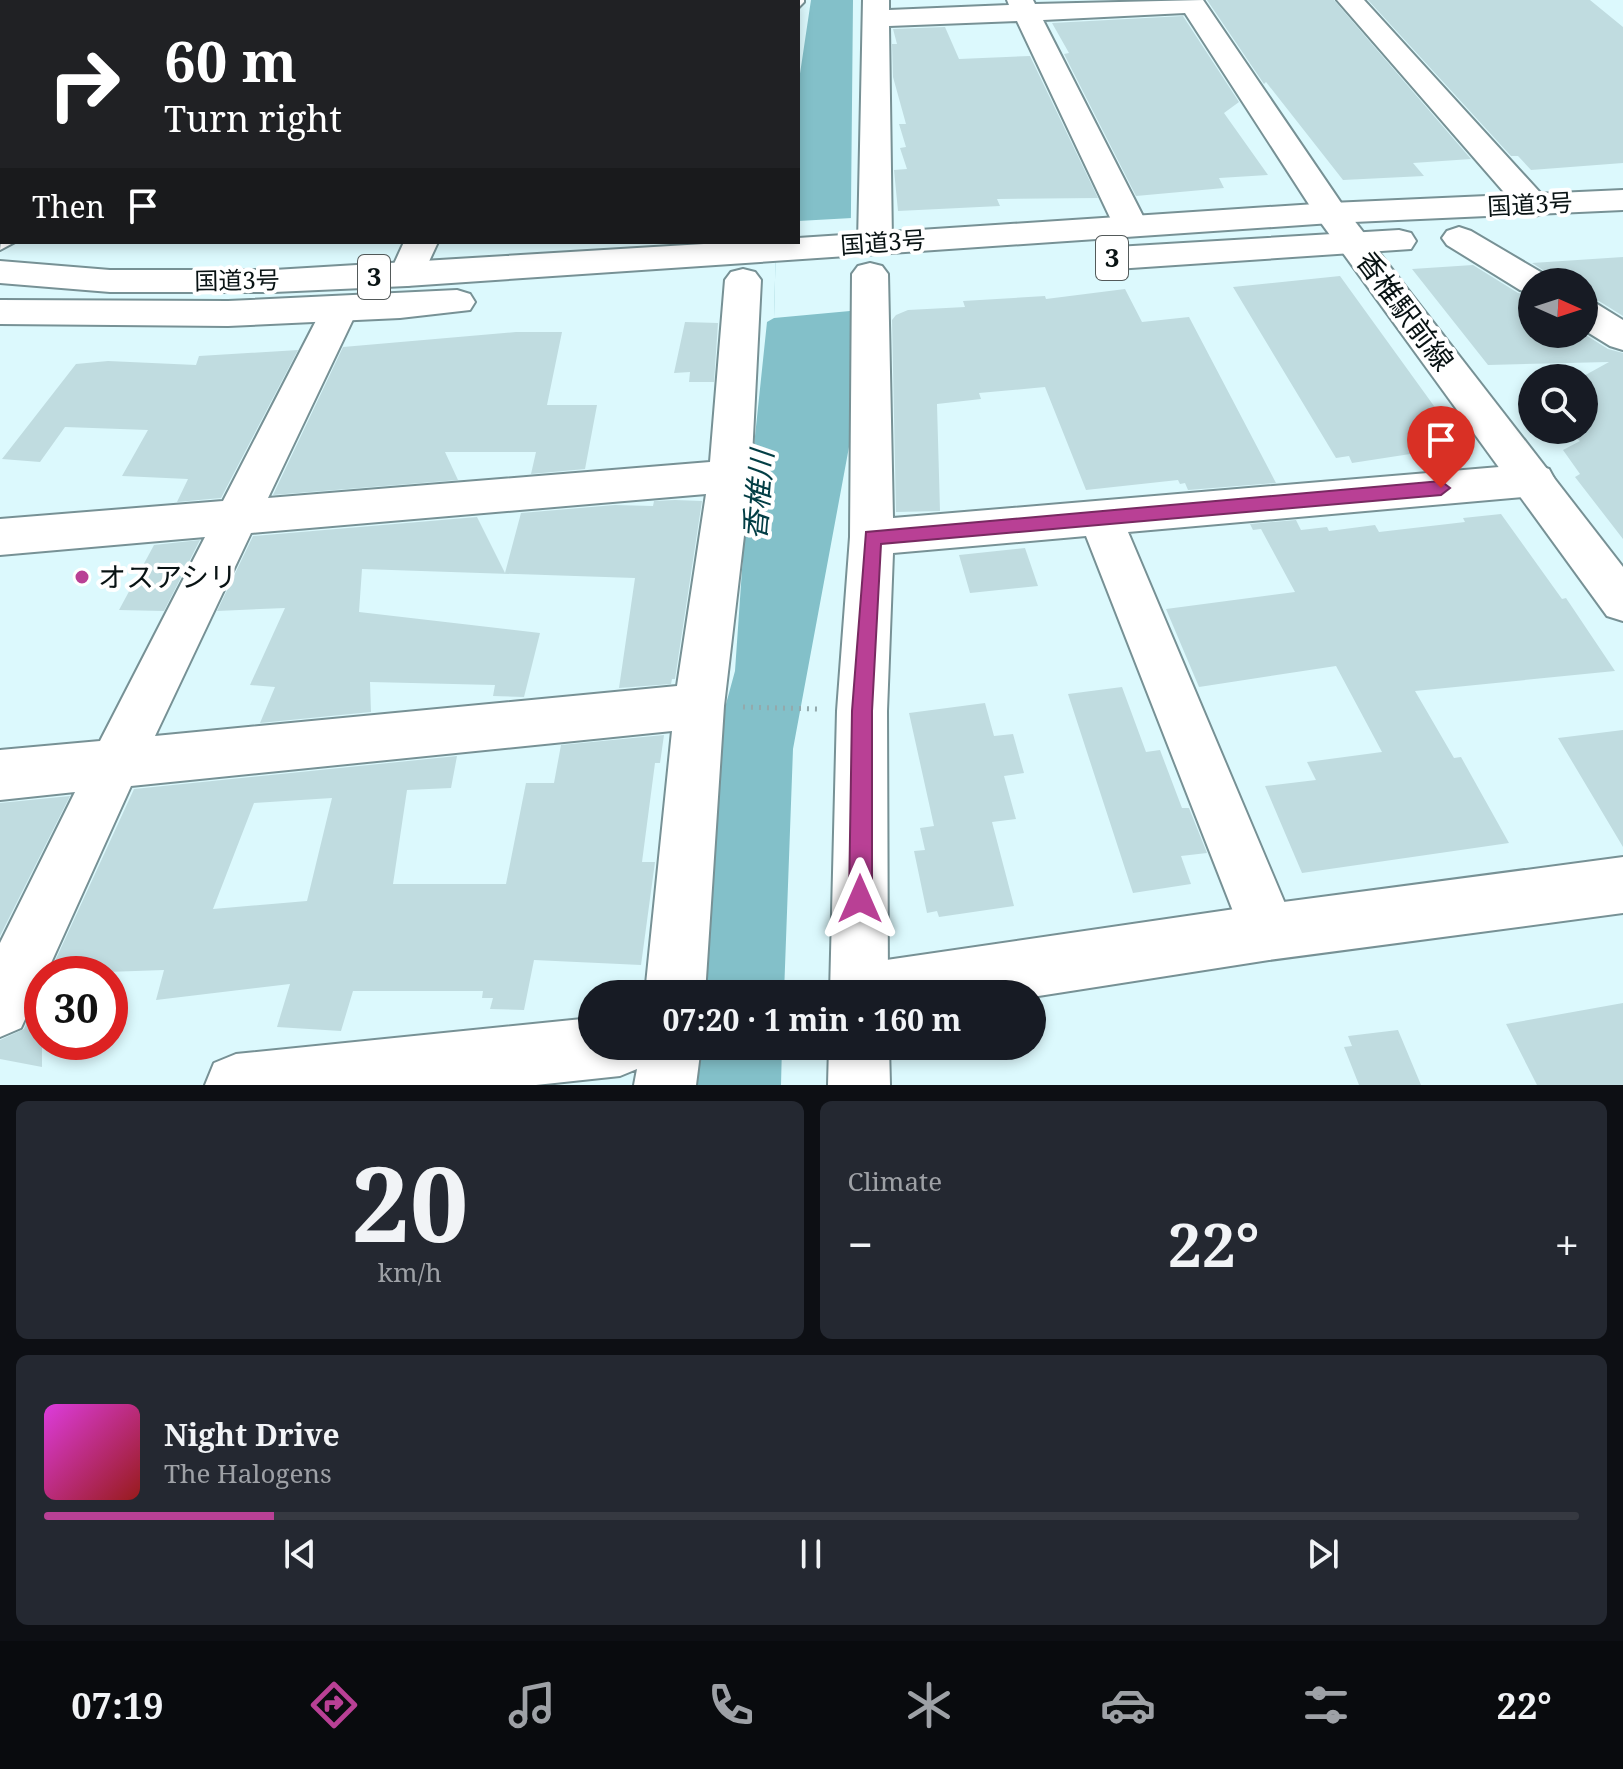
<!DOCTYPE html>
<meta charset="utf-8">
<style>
body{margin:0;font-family:"Noto Serif","Noto Sans JP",serif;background:#242831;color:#f1f3f6;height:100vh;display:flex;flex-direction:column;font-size:30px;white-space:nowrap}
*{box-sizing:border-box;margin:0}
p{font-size:26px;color:#9ea1a6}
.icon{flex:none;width:44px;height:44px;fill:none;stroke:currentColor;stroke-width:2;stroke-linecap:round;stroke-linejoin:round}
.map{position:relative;height:1085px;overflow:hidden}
.sheet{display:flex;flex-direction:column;gap:16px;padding:16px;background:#0d0f14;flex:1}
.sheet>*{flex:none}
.banner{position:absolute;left:0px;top:0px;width:800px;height:244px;box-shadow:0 4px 12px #0003;background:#202124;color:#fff;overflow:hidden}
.needle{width:52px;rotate:93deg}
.tools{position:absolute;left:1518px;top:268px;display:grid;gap:16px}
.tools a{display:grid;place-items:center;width:80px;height:80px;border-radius:50%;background:#171b24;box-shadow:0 4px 12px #0003;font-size:40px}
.speed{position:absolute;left:24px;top:956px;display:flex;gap:16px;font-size:40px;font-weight:700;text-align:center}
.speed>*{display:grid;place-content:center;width:104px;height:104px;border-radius:50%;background:#171b24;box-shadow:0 4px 12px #0003;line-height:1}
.speed .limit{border:12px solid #d22;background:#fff;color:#111}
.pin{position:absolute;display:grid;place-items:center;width:68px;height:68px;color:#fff;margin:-82px -34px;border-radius:50% 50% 50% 0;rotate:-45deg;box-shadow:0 0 8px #0007}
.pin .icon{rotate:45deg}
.me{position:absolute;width:88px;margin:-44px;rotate:0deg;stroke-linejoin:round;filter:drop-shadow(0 0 6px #0008)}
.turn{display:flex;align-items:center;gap:28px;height:168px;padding:0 32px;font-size:36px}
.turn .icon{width:104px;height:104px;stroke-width:2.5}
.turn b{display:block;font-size:56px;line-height:68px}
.then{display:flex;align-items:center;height:76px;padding:0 32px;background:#0003;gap:16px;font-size:30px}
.big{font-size:60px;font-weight:700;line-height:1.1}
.sheet .widget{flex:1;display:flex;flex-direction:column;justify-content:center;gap:12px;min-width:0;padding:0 28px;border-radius:12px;background:#242831}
.sheet .dial{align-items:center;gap:0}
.dial b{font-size:104px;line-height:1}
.song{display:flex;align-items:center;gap:24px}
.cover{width:96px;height:96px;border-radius:12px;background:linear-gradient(135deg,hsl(300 70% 55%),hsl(0 70% 35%))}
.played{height:8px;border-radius:4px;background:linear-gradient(90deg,#b94095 15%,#363941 15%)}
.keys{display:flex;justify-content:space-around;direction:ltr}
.heat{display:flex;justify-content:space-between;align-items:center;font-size:44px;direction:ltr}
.sheet .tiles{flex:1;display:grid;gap:16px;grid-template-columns:1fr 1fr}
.widget:last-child{grid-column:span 2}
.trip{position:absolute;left:578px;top:980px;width:468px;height:80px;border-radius:40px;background:#171b24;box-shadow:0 4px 12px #0003;font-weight:700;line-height:80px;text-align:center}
.tabs{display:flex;height:128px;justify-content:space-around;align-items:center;background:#090b0e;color:#9ea1a6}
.tabs .icon{width:56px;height:56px}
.tabs .selected{color:#b94095}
.tabs b{font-size:36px;color:#f1f3f6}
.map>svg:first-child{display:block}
</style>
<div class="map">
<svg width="1623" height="1085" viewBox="0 0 1623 1085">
<rect width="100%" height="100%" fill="#dcf9fd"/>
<path fill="#83c0c9" d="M811,0H853L850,311L853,325L849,447L793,749L784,994H691L717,737L735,671L744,541L767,322L774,318L776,242H798V87Z
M685,1046H782L781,1085H681Z"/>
<path fill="#dcf9fd" d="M852,218L850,311L774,318L776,242H798V221Z"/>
<path fill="#c0dce0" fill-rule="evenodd" d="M1207,0H1334L1471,159L1413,163L1424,176L1343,180L1266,82L1264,84Z
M1368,0H1590L1623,27V163L1531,170L1518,156H1511Z
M1183,16L1239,102L1224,113L1268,175L1219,178L1224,188L1136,196L1064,54L1069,53L1052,23Z
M945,27L959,59L1030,56L1098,198L997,199L1000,206L898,211L894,170L907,169L900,148L906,147L899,124H906L893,77L892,44H897L893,29Z
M1623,257V316L1599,301L1584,298V282H1553L1546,272L1532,263Z
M1473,265L1518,293L1532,296V334H1584L1608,349L1623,353V539L1575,477L1580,474L1563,450L1580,441L1565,430H1584V378H1580L1609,362L1488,365L1412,269Z
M1340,276L1434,406L1462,446L1352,463L1349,456L1336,458L1233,287Z
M1125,289L1142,322L1189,317L1276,483L1188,490L1185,483L1180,484L1178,480L1086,490L1045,387L979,393L981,399L937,404L940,511L896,512L892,320L896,315L908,310L965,307L963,301L1045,296L1046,299Z
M685,322L718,323L714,382H689L690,372L674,373Z
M516,332H562L547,405H597L585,469L531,474L536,452H445L458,480L273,495L343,347Z
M298,350L221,498L177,502L188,479L122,476L148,430L65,427L40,462L2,459L76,364L108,361L196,365L199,356Z
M675,500L702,501L675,679H672L671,684L619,688L635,578L362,569L359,612L540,633L524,697L493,696L495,685L370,682L371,712L260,723L275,687L250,685L285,608L217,611L253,536L477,517L505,573L521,513L615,505L653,506L654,501Z
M1501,514L1562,599L1566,598L1615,671L1415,691L1454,758L1461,757L1509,843L1302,873L1265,786L1316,780L1307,762L1382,752L1336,666L1199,687L1166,609L1295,592L1261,529L1253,530L1250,524L1296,520L1301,530L1327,527L1329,531L1375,525L1379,532L1465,522L1463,518Z
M200,540L164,611L119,610L154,545Z
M1025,548L1038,586L970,593L959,555Z
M1122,687L1146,752L1160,750L1182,808H1189L1207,853L1181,856L1191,884L1133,893L1068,694Z
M985,703L994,736L1013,734L1024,773L1004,776L1016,819L992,822L1014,906L939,917L937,911L927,913L914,851L925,850L920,828L934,826L909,713Z
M1623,730V847L1558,738Z
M664,735L660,763H655L642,862H655L641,965L534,960L524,1010L490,1009L493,998H482L483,991H353L341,1031L277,1027L290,984L156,1000L164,970L49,974L134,789L457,756L451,788L407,790L393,884H506L526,783H554L561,745ZM332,798L307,901L213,909L254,803Z
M70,796L0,936V803Z
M42,989V1067L0,1059V1040L24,1029Z
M1623,1003V1085H1537L1506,1024Z
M1398,1030L1421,1085H1359L1344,1047L1352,1046L1348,1036Z"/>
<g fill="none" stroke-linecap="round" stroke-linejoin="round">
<g stroke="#779195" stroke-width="4">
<path id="service" d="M16,0H33L15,2Z
M278,0H294L277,2Z
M0,82H2V92H0Z"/>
</g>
<g stroke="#779195" stroke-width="4">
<path id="pedestrian" d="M2,231V242H15L0,250Z"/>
</g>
<g stroke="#779195" stroke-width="4">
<path id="minor" d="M346,0H378L379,2H347Z
M778,0H804V2L798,8V2Z
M863,0H889V10L1009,5L1007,0H1033L1035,4L1203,0L1348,213L1343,220L1331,223L1319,220L1185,13L1043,20L1148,226L1143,233L1131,236L1119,233L1114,226L1017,21L889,26L892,243L887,251L875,254L863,251L858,243Z
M1337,0H1364L1546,199L1550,206L1546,213L1534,216L1522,213Z
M1459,227L1471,231L1544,274L1550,282H1532V293L1520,290L1447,245L1442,238L1447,231Z
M404,242H438L419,283L407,286L395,283L389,275Z
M870,263L882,266L888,274L893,518L1534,464L1549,469L1555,480L1549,491L1534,496L1128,532L1297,932L1289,952L1269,960L1249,952L1086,536L893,553L887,711L888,993L830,994L837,711L850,537L852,274L858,266Z
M743,269L755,272L761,280L751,476L724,706L705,994H645L672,731L131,786L46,974H42V982L21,1028L0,1037V943L75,792L0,800V750L100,741L205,537L0,555V519L223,501L321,311L326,302L339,299L352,302L357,311L268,498L710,462L725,280L731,272ZM706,494L677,686L155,736L251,533Z
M1584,301L1597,304L1623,320V350L1610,346L1584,330Z
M592,1018V1046H701L696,1085H634L637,1069L620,1076L536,1085H205L214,1063L236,1054Z"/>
</g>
<g stroke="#779195" stroke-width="4">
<path id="tertiary" d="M332,0H360L331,2Z
M0,205H2L0,226Z
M1623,857V913L1269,960L1032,997V994H829L838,973L859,964L1269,904Z
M829,1046H889L890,1085H828Z"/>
</g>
<g stroke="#779195" stroke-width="4">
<path id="secondary" d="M1331,203L1343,206L1623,567V621L1607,616L1319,220L1314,213L1319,206Z"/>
</g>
<g stroke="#779195" stroke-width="4">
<path id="trunk" d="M1623,190V210L1331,223L407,286L274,292H110L0,283V261L110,270H274L737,242H798V238L1331,203Z
M1399,230L1411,233L1416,241L1411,249L1116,269L1104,266L1099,258L1104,250L1116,247Z
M457,290L470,294L475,302L470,310L400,318L228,326L0,324V300L228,301Z"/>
</g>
<path stroke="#93a9ac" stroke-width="5" stroke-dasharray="2 6" stroke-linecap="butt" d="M743,707L817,709"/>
<use href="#service" fill="#fff" fill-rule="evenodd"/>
<use href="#pedestrian" fill="#fff" fill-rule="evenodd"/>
<use href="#minor" fill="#fff" fill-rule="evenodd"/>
<use href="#tertiary" fill="#fff" fill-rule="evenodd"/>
<use href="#secondary" fill="#fff" fill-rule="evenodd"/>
<use href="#trunk" fill="#fff" fill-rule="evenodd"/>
</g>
<path fill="#b94095" stroke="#782a61" stroke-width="2" d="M1441,481L1450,488L1441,495L881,544L872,711V899L868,907L860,910L852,907L849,899L852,711L866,532Z"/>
<circle fill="#b94095" stroke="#fff" stroke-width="3" cx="82" cy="577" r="8"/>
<g text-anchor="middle" stroke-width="8" stroke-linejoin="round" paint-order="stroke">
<g font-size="24" fill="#091314" stroke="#fff">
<text transform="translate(1530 205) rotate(-3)" y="8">国道3号</text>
<text transform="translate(883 243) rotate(-4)" y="8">国道3号</text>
<text transform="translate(237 281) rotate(-1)" y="8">国道3号</text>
</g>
<g fill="#fff" stroke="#535a5a" stroke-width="2">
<rect x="1096" y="236" width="32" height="44" rx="6"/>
<rect x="358" y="255" width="32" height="44" rx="6"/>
</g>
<g font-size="26" font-weight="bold" fill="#091314">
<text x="1112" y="267">3</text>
<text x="374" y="286">3</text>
</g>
<g font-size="28" fill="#091314" stroke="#fff">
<text transform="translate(1405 311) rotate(53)" y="10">香椎駅前線</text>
</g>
<g font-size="28" fill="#091314" stroke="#fff" text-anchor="start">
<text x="98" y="587">オスアシリ</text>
</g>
<g font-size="30" font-style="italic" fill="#033e45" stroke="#fff">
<text transform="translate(759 495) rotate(-85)" y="10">香椎川</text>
</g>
</g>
</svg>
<div class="tools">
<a><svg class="needle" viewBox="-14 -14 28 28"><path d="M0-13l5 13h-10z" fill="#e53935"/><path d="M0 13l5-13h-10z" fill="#9ea1a6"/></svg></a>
<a><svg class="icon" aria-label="search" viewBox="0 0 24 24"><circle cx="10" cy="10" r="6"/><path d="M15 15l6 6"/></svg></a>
</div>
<div class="speed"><div class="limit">30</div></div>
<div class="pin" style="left:1441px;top:488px;background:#d93025"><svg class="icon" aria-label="arrive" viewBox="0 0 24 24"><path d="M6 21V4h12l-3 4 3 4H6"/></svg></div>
<svg class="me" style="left:860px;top:899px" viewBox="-20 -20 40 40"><path d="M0-17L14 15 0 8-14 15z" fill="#b94095" stroke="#fff" stroke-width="4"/></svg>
<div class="trip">07:20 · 1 min · 160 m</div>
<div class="banner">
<div class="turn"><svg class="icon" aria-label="right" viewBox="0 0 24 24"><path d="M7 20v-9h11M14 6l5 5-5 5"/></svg><div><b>60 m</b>Turn right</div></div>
<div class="then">Then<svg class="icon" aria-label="arrive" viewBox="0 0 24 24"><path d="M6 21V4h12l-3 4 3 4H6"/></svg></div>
</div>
</div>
<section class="sheet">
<div class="tiles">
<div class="widget dial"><b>20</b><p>km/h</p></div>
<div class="widget"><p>Climate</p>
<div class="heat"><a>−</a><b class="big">22°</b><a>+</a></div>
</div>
<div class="widget">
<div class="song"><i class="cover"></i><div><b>Night Drive</b><p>The Halogens</p></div></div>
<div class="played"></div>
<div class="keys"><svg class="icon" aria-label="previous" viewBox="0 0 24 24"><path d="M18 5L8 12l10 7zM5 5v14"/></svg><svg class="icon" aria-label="pause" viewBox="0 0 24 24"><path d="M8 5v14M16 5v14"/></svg><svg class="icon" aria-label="next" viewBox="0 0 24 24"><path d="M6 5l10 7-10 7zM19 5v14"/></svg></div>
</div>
</div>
</section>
<nav class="tabs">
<b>07:19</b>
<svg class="icon selected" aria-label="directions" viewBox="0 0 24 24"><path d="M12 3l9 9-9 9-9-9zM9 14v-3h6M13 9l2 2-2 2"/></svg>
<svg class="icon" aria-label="music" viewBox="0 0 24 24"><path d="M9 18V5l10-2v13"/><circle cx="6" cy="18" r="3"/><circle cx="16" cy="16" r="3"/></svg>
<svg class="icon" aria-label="phone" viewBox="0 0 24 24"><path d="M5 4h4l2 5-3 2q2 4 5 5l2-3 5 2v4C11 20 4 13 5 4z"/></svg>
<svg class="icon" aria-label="climate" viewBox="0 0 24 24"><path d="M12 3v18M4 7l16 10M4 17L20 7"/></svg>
<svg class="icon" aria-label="car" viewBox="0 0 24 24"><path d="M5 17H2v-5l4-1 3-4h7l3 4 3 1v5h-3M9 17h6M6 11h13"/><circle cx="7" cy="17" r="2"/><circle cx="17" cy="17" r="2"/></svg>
<svg class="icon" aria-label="filters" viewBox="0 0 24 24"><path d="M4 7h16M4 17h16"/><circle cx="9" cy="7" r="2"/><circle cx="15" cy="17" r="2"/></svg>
<b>22°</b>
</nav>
